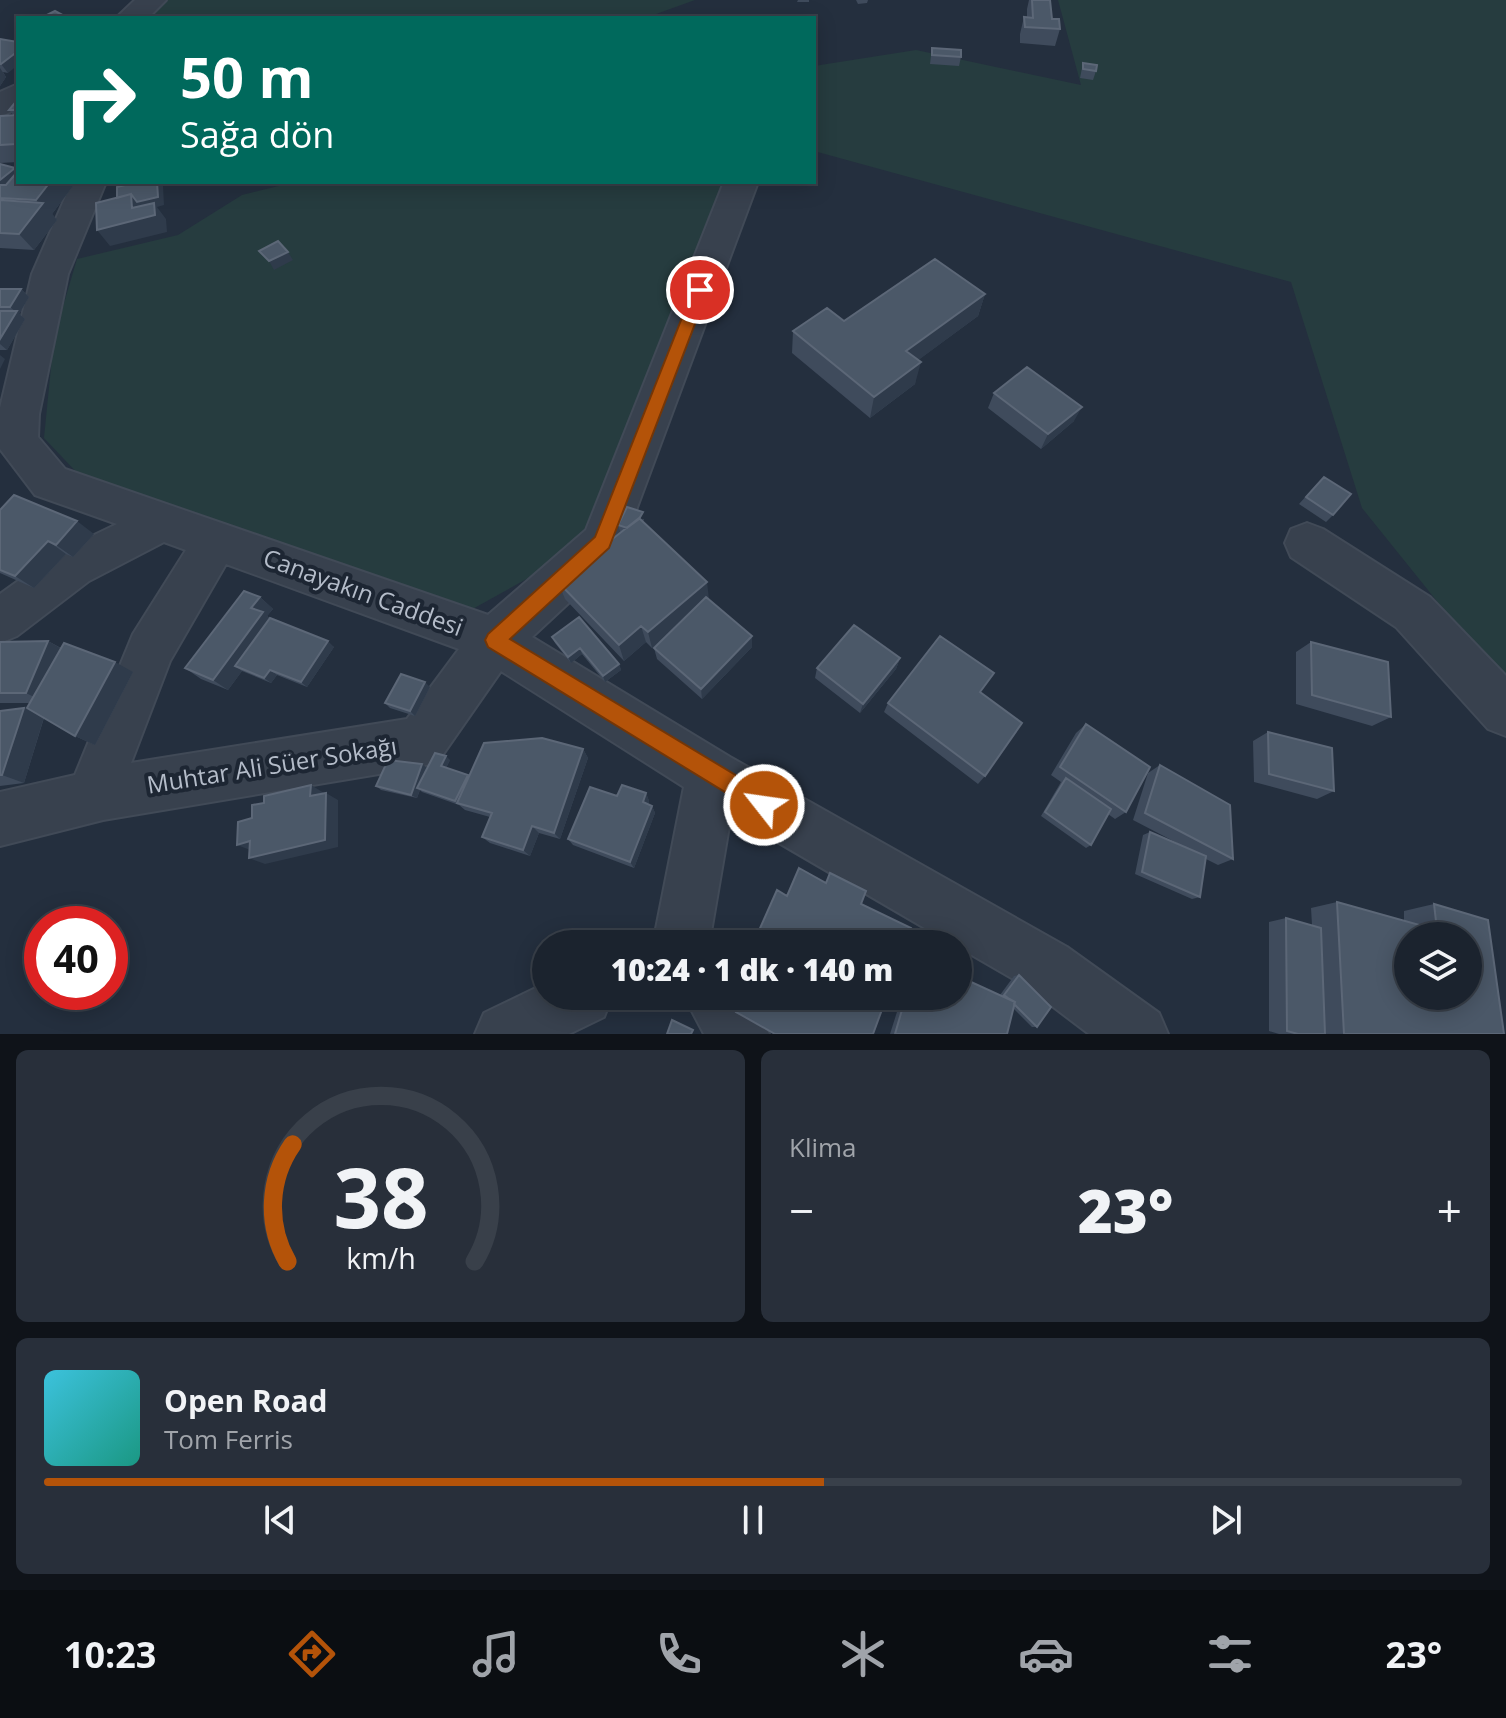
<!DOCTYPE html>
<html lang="tr">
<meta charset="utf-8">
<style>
body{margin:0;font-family:"Open Sans",sans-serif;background:#282f3a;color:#f1f3f6;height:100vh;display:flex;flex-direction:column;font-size:30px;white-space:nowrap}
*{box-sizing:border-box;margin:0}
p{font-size:26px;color:#a0a4aa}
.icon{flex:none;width:44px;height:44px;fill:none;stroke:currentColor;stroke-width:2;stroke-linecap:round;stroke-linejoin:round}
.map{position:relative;height:1034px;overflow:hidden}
.details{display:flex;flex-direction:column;gap:16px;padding:16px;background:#0f1319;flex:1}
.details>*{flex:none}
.hud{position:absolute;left:16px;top:16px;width:800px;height:168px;border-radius:0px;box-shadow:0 4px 20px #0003,0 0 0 2px #39404a;background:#00695c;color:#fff;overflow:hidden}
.controls{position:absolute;left:1394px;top:922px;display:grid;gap:16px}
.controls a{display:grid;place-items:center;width:88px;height:88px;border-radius:50%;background:#1b232e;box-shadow:0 4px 20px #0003,0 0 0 2px #39404a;font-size:40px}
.speed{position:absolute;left:24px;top:906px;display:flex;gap:16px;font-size:40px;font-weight:700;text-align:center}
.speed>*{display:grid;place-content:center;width:104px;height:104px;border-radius:50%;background:#1b232e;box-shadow:0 4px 20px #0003,0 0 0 2px #39404a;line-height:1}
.speed .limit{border:12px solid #d22;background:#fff;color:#111}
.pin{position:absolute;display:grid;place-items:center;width:68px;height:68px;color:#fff;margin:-34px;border:4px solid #fff;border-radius:50%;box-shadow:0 2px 8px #0007}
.me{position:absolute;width:88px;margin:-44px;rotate:300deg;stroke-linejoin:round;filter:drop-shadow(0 0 6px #0008)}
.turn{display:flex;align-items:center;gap:28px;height:168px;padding:0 32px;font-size:36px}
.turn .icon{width:104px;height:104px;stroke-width:2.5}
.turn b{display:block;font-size:56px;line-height:68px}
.big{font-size:60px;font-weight:800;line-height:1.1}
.details .tile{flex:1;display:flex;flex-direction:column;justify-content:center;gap:12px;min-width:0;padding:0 28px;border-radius:12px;background:#282f3a}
.details .dial{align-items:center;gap:0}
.dial svg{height:208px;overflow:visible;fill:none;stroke:#39404a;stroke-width:7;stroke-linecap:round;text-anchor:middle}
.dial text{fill:#f1f3f6;stroke:none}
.song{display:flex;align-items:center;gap:24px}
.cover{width:96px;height:96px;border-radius:12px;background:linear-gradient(135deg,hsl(190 70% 55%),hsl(170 70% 35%))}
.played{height:8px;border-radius:4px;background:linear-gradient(90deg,#b45309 55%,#39404a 55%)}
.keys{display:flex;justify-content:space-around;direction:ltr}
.heat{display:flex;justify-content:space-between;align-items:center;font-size:44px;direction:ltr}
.details .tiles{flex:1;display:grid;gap:16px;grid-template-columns:1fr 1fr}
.tile:last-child{grid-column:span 2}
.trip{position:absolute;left:532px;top:930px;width:440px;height:80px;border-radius:40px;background:#1b232e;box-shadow:0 4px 20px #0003,0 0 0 2px #39404a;font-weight:800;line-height:80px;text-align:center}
.menu{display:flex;height:128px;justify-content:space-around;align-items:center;background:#0b0e12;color:#a0a4aa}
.menu .icon{width:56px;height:56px}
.menu .current{color:#b45309}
.menu b{font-size:36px;color:#f1f3f6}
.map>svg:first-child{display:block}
</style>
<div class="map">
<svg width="1506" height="1034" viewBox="0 0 1506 1034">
<rect width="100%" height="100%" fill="#242f3e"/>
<path fill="#263c3f" d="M159,0H695L645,18H147Z
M1058,0H1506V687L1362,508L1291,282L814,151V66L916,50L1081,85Z
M295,182H732L593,542L469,611L83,479L44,438L54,337L77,259L178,235L242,195Z"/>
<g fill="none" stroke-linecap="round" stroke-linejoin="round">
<g stroke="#414a57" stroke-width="4">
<path id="minor" d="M135,0H166L148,18H116Z
M18,84V108L0,117V92Z
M72,182H106L68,274L39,414L38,437L65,469L488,615L586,530L724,182H758L619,556L532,637L730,757L1067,947L1159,1013L1168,1034H1089L1027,987L958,947V944H952L731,815L709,944H653L684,787L501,671L439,760L421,767L103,820L0,846V792L75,775L133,634L186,550L164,542L89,581L17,636L0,643V594L57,553L117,524L35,495L0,449V408L32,274ZM226,564L459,649L407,719L131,763L170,661Z
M1307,523L1323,529L1430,597L1506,676V736L1488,729L1396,627L1291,557L1285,543L1291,529Z
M546,983V996H612L604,1017L569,1034H475L484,1013Z
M684,996H748L769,1034H704Z"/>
</g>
<use href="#minor" fill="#38414e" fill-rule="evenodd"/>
</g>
<path fill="#3f4b5c" d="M798,0H809V2H797Z
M856,0H868L867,3L858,4Z
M1029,0H1050L1052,19L1060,29L1055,46L1020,43V34L1024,17H1027V9Z
M0,39L8,73L3,72L6,77L0,86Z
M932,48L961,57L959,66L930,64Z
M1083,63L1096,71L1093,80L1080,78Z
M18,99V162L0,163V116H14L9,110Z
M0,164L15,168L18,171L76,182L52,214L57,220L34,250L0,248Z
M0,289H21L29,297L19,314L25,319L7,350H0Z
M985,294L978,316L918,360L915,384L870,418L792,353L793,331Z
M994,393L1074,421L1041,449L988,408Z
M1317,484L1333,515L1326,522L1299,504Z
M0,510L94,534L73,557L66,554L34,588L0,573Z
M644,519L643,522L708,599L752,647L702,699L657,659L654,648L673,630L652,648L646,642L624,661L565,599L558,582L621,532L620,531L618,525Z
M260,597L273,609L267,616L270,618L334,647L307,687L277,675L271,683L242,671L228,690L201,679L185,668Z
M552,637L619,664L621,670L605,682L582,654L571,663L555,643Z
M48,641L61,648L133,672L95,745L75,736L44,718L24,783L0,786V711L24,708L36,713L30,703H0V642Z
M1311,642L1391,717L1372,726L1296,704V652Z
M900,658L896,669L860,713L815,678L817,668Z
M430,687L415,716L390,708L385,703Z
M981,692L985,776L978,784L884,712L888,703Z
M1086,724L1126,812L1115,819L1108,814L1091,845L1086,848L1041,816L1061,782L1051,775L1076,733Z
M1268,732L1334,791L1317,799L1254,782L1253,741Z
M583,749L588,758L560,839L539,833L530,856L490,843L482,837L490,817L465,810L459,805L422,792L420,790L417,798L381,790L376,786L422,764L427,768L450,760L446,768L469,776Z
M1160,765L1233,859L1218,865L1206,859L1200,897L1192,899L1135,874L1143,835L1150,832L1179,844L1133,820L1148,773Z
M646,793L649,801L648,804L652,806L655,813L634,868L573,845L568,839L617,796Z
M1337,902L1404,921V911L1434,904L1504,1034H1279L1269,1031V922L1286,918L1312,925L1311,908Z
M1019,975L1037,1027H1032L1013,1008L1007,1034H890L902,996L1000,995L1014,976Z"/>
<path fill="#2f3b4b" d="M18,51V65L8,73L1,64Z
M0,68L6,77L0,86Z
M15,168L18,172L0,198V180Z
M50,182H76L52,214L57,220L34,250L19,234L41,206L36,200Z
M157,182H160L163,186L164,205L157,207L166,219L167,232L110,246L97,230L131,194Z
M288,252L293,260L274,270L269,261Z
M21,289L29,297L19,314L25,319L7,350L0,344V339L16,312L10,307Z
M985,294L978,316L901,373L906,351Z
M0,355L5,359L0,369Z
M921,362L915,384L870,418L874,397Z
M1082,407L1074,421L1041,449L1048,434Z
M77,521L94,534L73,557L56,545Z
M48,541L66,554L34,588L15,576Z
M707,582L709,599L652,648L648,632Z
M260,597L273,609L267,616L276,624L235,666L242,671L228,690L213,680L251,608Z
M641,626L646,642L624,661L619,645Z
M752,636V647L702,699L701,689Z
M48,641L67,652L46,703L26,693Z
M328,641L334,647L307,687L301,682Z
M580,648L582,654L571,663L568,657Z
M900,658L896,669L860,713L863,704Z
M115,662L133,672L95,745L75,736Z
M619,664L621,670L605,682L603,676Z
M270,670L277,675L271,683L264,678Z
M425,682L430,687L415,716L410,711Z
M24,708L44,717L24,783L2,775Z
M583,749L588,758L560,839L554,833Z
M446,756L450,760L445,770L441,766Z
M422,764L427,768L417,798L411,795Z
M311,785L324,793L310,796Z
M326,793L338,800V847L265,864L249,858Z
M646,793L649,801L646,810L643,802Z
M652,806L655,813L634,868L630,862Z
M532,826L539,833L530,856L523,850Z
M250,841L253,851L237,845Z"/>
<path fill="#4b5868" stroke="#5c6777" stroke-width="2" fill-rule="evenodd" d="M1032,0H1050L1052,19H1059L1060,29L1025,27L1024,17L1033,18Z
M55,11L68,18H41Z
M0,39L18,42V51L1,64H0Z
M932,48L961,50V57L932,55Z
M1083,63L1097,65L1096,71L1083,69Z
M18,99V110H9Z
M18,115V140L16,144L0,145V116Z
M0,164L15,168L0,180Z
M18,171V182H50L36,200L0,198V185H6Z
M137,182H157L158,197L137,202L131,194L117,198V187Z
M131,194L132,208L154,203L155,215L97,230L96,203Z
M0,200L43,203L19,234L0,233Z
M278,241L288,252L269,261L259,251Z
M935,259L985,294L906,351L921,362L874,397L793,331L827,308L844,321Z
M0,289H21L10,307H0Z
M0,311H17L0,339Z
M1027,367L1082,407L1048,434L994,393Z
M1324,477L1351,494L1333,515L1306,497Z
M14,495L77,521L56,545L48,541L15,576L0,570V510Z
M627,507L643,512L639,519L627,528L618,525Z
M639,518L707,582L648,632L641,626L619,645L558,582Z
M244,591L260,597L251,608L263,612L213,680L185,668Z
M706,597L752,636L701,689L654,648Z
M579,617L619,664L603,676L580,648L568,657L552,637Z
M270,618L328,641L301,682L270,670L264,678L235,666Z
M854,625L900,658L863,704L817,668Z
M940,636L994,673L980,692L1022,723L985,776L888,703Z
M48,641L26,693H0V642Z
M1311,642L1388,662L1391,717L1312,695Z
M64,643L115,662L75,736L27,708Z
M401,674L425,682L410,711L385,703Z
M24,708L2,775H0V711Z
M1086,724L1150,767L1126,812L1060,767Z
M1268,732L1332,748L1334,791L1269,774Z
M542,738L583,749L554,833L532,826L523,850L482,837L492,813L457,803L484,743Z
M435,753L446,756L441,766L468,775L455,801L417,788Z
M388,760L422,764L411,795L376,786Z
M1160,765L1230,805L1233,859L1145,813Z
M1066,778L1111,809L1091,845L1045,812Z
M311,785L310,796L326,793L325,840L249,858L250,841L237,845L238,822L252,818V805L264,803V796Z
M622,785L646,793L643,802L652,806L630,862L568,839L590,787L617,796Z
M1150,832L1206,856L1200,897L1142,872Z
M799,868L826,883L830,873L866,891L861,904L911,928L905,944H753L777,890L787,896Z
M1337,902L1437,930L1434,904L1488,920L1504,1034H1344ZM1408,936H1468V996H1408Z
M1286,918L1321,928L1325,1034H1298L1287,1031Z
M1019,975L1051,1007L1037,1027L1014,1004L1015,1002L1008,998L1004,995Z
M958,976L1015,1002L1007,1034H895L906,996H958Z
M743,996H887L873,1034H775L736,1012Z
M672,1020L693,1030L691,1034H667Z"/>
<path fill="#b45309" stroke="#753606" stroke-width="2" d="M700,284L708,290L609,548L510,639L772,797L775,805L772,812L764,816L488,647L485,640L488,634L595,537L693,290Z"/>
<g text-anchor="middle" stroke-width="8" stroke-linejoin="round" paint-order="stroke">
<g font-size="24" fill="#b4bcc9" stroke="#1d2633">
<text transform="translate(363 593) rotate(20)" y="8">Canayakın Caddesi</text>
<text transform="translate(272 766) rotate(-9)" y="8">Muhtar Ali Süer Sokağı</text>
</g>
</g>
</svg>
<div class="controls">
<a><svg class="icon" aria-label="layers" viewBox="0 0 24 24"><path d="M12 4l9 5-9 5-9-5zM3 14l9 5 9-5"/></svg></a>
</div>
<div class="speed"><div class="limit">40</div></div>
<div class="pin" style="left:700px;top:290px;background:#d93025"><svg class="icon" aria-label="arrive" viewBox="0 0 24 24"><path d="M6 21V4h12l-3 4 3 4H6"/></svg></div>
<svg class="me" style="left:764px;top:805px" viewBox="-20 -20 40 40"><circle r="17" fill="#b45309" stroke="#fff" stroke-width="3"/><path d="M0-11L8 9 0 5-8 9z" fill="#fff"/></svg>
<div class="trip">10:24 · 1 dk · 140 m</div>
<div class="hud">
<div class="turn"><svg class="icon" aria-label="right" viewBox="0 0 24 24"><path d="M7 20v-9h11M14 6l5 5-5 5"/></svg><div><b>50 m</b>Sağa dön</div></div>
</div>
</div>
<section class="details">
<div class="tiles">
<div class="tile dial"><svg viewBox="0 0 100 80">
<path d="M14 69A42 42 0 1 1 86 69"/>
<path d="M14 69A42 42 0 0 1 16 24" stroke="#b45309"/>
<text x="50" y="56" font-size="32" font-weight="700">38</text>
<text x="50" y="72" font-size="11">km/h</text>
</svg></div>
<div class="tile"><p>Klima</p>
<div class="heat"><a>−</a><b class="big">23°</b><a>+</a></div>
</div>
<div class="tile">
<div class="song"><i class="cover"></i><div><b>Open Road</b><p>Tom Ferris</p></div></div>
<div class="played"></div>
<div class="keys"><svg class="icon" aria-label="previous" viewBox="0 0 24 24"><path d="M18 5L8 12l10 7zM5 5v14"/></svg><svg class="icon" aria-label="pause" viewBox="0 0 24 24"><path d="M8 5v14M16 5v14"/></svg><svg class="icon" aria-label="next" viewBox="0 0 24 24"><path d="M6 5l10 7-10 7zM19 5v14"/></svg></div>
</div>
</div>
</section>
<nav class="menu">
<b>10:23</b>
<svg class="icon current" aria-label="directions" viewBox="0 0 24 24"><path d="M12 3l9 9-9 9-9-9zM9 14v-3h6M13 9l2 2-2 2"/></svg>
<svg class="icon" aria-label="music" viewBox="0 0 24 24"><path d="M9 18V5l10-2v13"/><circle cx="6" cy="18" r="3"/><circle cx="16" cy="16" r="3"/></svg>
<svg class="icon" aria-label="phone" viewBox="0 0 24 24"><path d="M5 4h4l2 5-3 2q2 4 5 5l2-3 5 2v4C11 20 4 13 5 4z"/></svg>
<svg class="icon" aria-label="climate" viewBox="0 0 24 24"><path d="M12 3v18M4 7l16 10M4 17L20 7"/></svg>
<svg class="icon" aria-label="car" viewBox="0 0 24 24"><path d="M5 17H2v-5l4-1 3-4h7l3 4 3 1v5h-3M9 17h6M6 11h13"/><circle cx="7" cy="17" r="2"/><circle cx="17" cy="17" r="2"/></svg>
<svg class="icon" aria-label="filters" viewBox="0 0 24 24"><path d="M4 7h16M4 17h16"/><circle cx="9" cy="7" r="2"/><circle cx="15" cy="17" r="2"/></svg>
<b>23°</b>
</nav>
